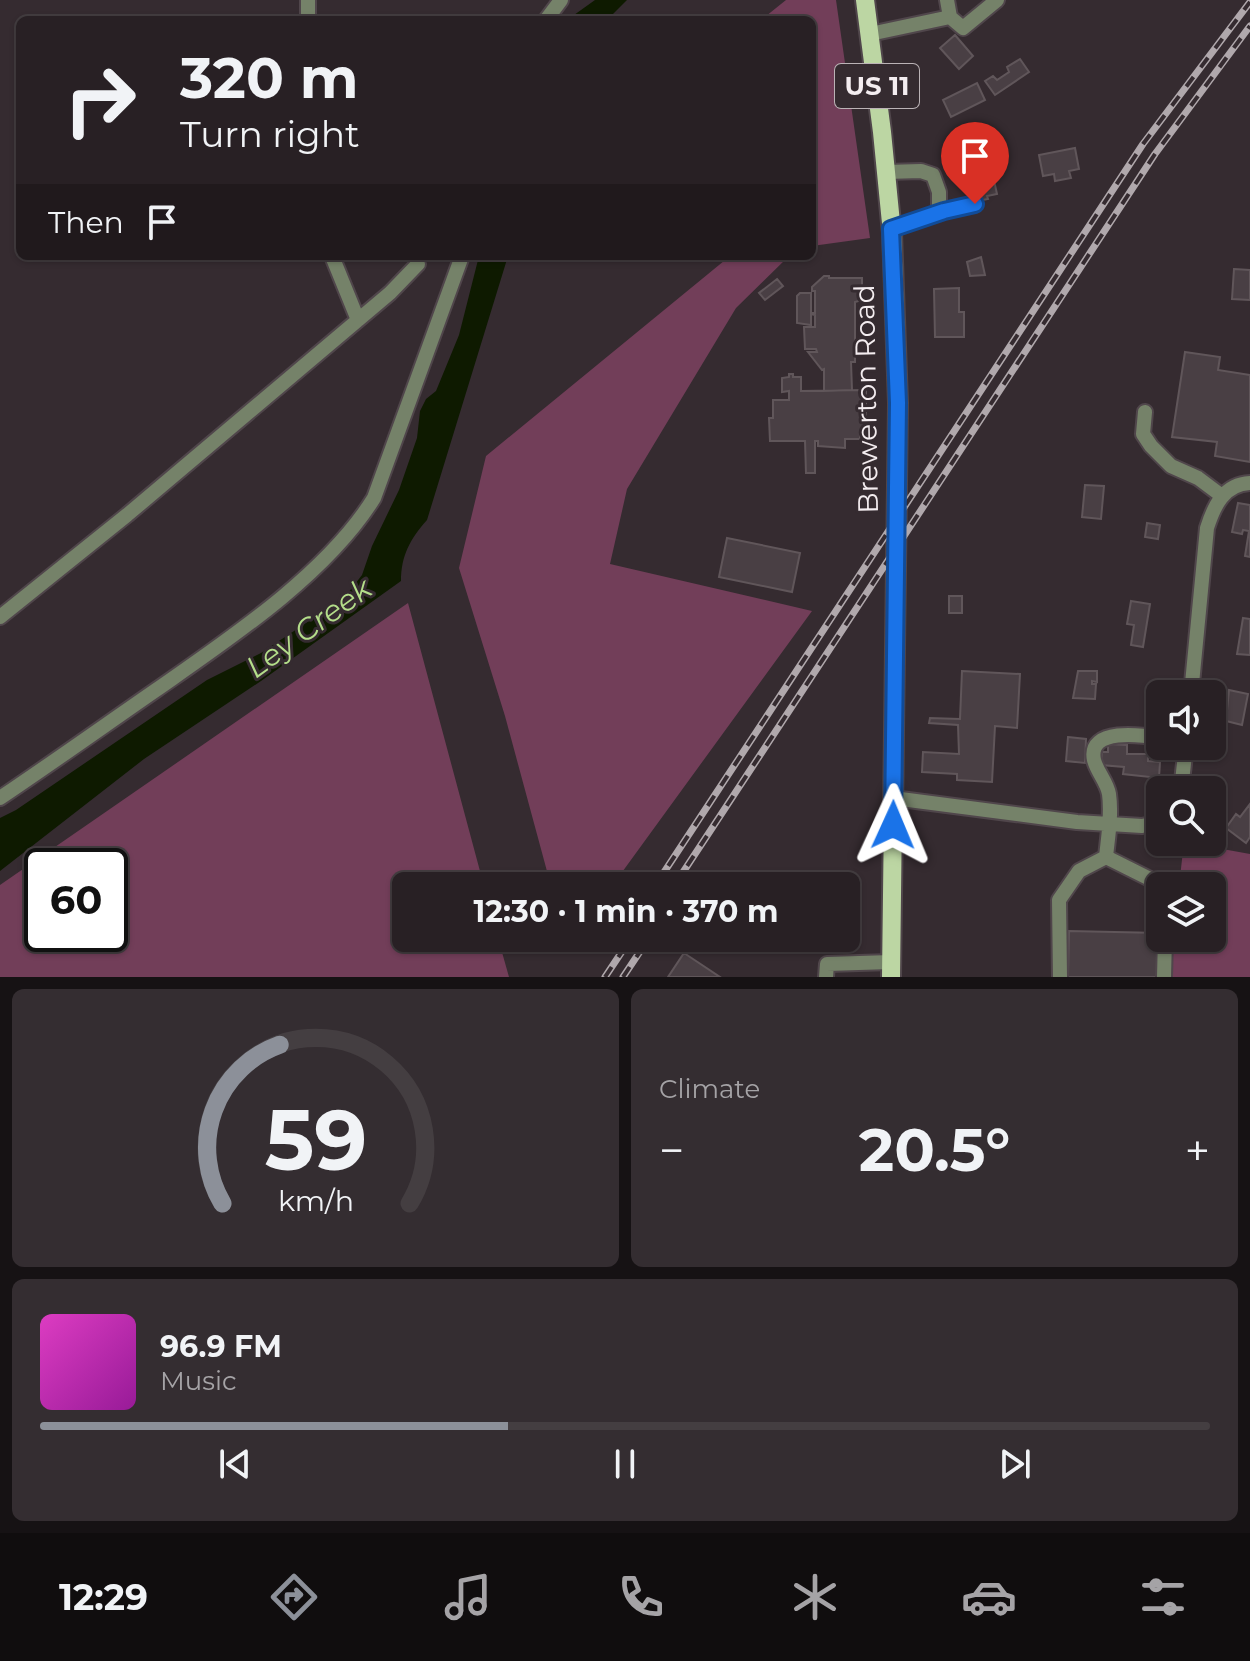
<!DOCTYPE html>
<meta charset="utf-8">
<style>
body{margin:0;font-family:Montserrat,sans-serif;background:#342d31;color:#f1f3f6;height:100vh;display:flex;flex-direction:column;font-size:30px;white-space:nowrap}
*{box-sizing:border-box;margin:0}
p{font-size:26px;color:#a5a3a6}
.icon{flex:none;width:44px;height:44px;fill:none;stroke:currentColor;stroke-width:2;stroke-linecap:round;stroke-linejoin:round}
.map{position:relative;height:977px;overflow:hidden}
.details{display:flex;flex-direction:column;gap:12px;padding:12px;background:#161214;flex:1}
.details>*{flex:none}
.top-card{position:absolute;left:16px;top:16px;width:800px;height:244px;border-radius:12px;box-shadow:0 2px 6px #0004,0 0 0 2px #443e41;background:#282024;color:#f1f3f6;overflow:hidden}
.controls{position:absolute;left:1146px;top:680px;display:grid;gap:16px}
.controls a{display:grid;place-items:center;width:80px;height:80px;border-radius:12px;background:#282024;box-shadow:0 2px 6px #0004,0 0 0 2px #443e41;font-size:40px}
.speed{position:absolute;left:24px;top:848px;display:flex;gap:16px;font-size:40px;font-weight:700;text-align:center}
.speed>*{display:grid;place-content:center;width:104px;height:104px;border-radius:50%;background:#282024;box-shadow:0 2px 6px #0004,0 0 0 2px #443e41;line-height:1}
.speed .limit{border:4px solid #111;border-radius:12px;background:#fff;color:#111}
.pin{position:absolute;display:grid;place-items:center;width:68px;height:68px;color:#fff;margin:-82px -34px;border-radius:50% 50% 50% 0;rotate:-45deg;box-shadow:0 0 8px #0007}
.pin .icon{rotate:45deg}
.me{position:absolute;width:88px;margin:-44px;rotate:1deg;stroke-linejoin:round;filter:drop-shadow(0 0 6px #0008)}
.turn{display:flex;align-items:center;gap:28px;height:168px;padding:0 32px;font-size:36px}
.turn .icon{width:104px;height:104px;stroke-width:2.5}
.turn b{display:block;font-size:56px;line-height:68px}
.then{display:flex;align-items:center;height:76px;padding:0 32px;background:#0003;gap:16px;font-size:30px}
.big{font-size:60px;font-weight:700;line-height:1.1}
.details .widget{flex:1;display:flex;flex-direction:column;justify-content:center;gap:12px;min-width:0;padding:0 28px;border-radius:12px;background:#342d31}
.details .dial{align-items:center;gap:0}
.dial svg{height:208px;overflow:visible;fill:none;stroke:#443e41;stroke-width:7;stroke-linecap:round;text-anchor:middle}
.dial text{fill:#f1f3f6;stroke:none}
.song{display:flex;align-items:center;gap:24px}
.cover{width:96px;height:96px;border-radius:12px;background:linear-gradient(135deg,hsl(310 70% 55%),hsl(300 70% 35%))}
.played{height:8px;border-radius:4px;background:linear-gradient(90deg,#8c9099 40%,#443e41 40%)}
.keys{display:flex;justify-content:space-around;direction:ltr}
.heat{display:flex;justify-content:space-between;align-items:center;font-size:44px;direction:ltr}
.details .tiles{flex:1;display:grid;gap:12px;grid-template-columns:1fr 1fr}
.widget:last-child{grid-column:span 2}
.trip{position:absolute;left:392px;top:872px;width:468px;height:80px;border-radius:12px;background:#282024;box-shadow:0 2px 6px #0004,0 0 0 2px #443e41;font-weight:700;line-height:80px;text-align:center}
.tabs{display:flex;height:128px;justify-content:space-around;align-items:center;background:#100d0e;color:#a5a3a6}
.tabs .icon{width:56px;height:56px}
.tabs .active{color:#8c9099}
.tabs b{font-size:36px;color:#f1f3f6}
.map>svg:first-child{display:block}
</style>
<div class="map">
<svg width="1250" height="977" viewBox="0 0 1250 977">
<rect width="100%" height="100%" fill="#352b30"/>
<path fill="#723e59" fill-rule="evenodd" d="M786,0H836L870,238L812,246V20H761Z
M730,256H789L736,308L627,489L610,564L812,611L612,886H551L505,716L459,568L486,456Z
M408,603L484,886H406V938H498L509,977H0V885ZM42,866H110V934H42Z
M1184,842L1250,854V977H1169L1174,938H1212V886H1179Z"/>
<path fill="#0e1a00" d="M595,0H627L607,20H567Z
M479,256H508L427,520C410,539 401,556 401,581L261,681L144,759L0,871V818L16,810L207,680L261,653L345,597L362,575L372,546L399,490L417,438L420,411L426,399L436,391L459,335Z"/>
<path fill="#493f44" stroke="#60565a" stroke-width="2" d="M955,35L973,56L959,69L940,48Z
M1020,59L1029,72L995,95L985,81L993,76L997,80L1009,72L1007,67Z
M977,83L985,100L951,117L943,100Z
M1075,148L1079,169L1069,171L1071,178L1055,181L1054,174L1043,176L1039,155Z
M991,167L997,194L987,196L988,199L982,200L981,196L970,199L965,177L971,176L970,171Z
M981,257L985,275L970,276L967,262Z
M1234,269L1250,270V300L1232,299Z
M824,276H829V278H862V300L855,302V362H851L852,390L824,391V369L822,370L808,352H817L816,349H805L804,327H815V315L811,314V325L797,323V296L800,293H811V313H815V291H812V287Z
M777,279L783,286L765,300L759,293Z
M959,288V312H964V337H935L934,289Z
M1185,352L1220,357L1218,370L1250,375V462L1215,456L1217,442L1172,437Z
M789,374H793V377H801V391L866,390V433H860V439H845V448L818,446V441H815V473H806L805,441H770L769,418H773V400H789V391L782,392V378L789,377Z
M1085,485L1104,486L1101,519L1082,517Z
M1238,503L1250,505V557L1245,556L1249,531L1243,530L1242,534L1232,532Z
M1147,523L1160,525L1158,539L1145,537Z
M727,538L800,553L792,592L719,577Z
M949,596H962V613H949Z
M1131,601L1150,604L1143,647L1131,645L1134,625L1127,624Z
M1243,618L1250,619V655L1237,654Z
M962,671L1020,674L1017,728L995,726L992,782L957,780V774L922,772L923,752L959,754L958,725L929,723L930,718L960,719Z
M1078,671H1097V682L1092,681V684H1096L1095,699L1073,698Z
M1229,690L1248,694L1242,725L1226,721Z
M1068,737L1086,739L1085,763L1066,761Z
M1108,744L1127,745V754H1148V761L1160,762L1159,778L1123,774L1124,767L1101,765L1102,752H1108Z
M1250,804V837L1246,843L1226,828L1236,814L1240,817Z
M1069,931L1160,933L1159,977H1068Z
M684,953L720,977H668Z"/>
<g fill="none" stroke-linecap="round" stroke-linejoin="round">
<g stroke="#50464b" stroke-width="18">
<path id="minor" d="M947,0L950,17L963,28L997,0
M308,20V0
M546,20L561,0
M870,34L950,17
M886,172L921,171L933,175L939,192V212
M891,229L944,211L975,204
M332,256L358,320
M1145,412L1143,434L1151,446L1171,466L1198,478L1222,496
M0,617L127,515L390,293L418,264
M1191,694L1207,528C1214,506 1224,484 1250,483
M1181,790L1186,746
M0,798C52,763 104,726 156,690C229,639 327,574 374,498L462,256
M893,798L1077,822L1142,826L1160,822
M1106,857L1152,880L1160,892
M826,977L827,964L891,962
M1060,977L1059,900L1079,871L1106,857C1108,837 1112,815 1109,794C1107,782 1097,772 1094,760C1087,727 1142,735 1160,738
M1164,977L1165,938"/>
</g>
<g stroke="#50464b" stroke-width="22">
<path id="major" d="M865,0L882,132L892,233L898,403L891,977"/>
</g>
<use href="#minor" stroke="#758269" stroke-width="14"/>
<use href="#major" stroke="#bcd6a3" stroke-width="18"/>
<g stroke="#b0a8ac" stroke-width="7">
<path id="rail" d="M655,886L1143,144L1250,2
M674,886L1155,154L1250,26
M605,977L631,938
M623,977L649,938"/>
</g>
<use href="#rail" stroke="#352b30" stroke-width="4" stroke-dasharray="12" stroke-linecap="butt"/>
</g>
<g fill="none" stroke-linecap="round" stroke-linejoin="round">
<g stroke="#114b97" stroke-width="20">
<path id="route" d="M893,825L898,403L891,229L944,211L975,204"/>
</g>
<use href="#route" stroke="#1a73e8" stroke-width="14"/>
</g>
<g text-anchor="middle" stroke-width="6" stroke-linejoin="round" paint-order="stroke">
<rect fill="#352b30" stroke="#bbb3b6" stroke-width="2" x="835" y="64" width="84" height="44" rx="6"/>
<g font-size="26" font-weight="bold" fill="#f4edf0">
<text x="877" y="95">US 11</text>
</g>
<g font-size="28" fill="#f4edf0" stroke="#352b30">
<text transform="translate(866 399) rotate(-91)" y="10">Brewerton Road</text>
</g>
<g font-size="30" font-style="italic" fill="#b4de8a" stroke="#352b30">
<text transform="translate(309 628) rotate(-36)" y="10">Ley Creek</text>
</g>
</g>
</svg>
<div class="controls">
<a><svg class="icon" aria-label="sound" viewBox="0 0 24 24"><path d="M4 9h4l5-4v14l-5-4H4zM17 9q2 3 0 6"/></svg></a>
<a><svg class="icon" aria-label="search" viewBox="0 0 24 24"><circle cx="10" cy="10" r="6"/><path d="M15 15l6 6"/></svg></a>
<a><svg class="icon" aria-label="layers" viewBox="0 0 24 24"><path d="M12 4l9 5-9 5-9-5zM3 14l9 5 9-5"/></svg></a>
</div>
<div class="speed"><div class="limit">60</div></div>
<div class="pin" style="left:975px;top:204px;background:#d93025"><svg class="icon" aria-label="arrive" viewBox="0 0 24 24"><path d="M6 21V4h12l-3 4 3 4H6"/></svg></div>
<svg class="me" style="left:893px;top:825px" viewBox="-20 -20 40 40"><path d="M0-17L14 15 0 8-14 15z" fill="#1a73e8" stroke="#fff" stroke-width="4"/></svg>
<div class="trip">12:30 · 1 min · 370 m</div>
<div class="top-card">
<div class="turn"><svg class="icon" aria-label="right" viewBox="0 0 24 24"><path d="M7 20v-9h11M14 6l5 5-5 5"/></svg><div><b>320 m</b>Turn right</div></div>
<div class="then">Then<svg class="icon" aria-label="arrive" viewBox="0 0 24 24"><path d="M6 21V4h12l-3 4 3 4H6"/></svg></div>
</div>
</div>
<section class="details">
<div class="tiles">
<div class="widget dial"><svg viewBox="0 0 100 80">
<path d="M14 69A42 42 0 1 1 86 69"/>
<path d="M14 69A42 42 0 0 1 36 8" stroke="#8c9099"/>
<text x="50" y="56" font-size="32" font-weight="700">59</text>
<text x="50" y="72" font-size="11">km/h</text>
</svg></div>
<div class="widget"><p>Climate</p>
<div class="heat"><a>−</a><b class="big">20.5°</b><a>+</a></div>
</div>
<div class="widget">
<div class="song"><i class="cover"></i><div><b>96.9 FM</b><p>Music</p></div></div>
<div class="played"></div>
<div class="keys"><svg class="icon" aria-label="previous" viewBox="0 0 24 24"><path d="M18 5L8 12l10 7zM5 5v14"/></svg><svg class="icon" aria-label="pause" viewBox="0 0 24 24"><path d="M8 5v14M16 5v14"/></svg><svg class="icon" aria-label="next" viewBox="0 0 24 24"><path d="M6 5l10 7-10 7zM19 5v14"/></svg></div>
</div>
</div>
</section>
<nav class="tabs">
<b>12:29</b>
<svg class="icon active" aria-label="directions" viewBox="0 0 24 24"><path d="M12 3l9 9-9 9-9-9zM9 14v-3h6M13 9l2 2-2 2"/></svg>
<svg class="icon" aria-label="music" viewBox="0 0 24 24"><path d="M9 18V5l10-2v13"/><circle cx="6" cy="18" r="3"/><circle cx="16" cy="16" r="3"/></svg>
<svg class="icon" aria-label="phone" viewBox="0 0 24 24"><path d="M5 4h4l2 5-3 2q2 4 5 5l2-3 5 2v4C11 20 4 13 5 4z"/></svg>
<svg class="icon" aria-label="climate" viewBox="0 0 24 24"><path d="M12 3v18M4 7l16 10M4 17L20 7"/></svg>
<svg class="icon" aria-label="car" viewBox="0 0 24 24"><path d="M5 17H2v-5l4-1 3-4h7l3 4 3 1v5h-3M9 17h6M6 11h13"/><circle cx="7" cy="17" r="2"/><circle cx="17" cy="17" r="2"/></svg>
<svg class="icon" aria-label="filters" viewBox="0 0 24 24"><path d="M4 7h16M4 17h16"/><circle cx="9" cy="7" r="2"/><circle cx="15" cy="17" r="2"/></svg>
</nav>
